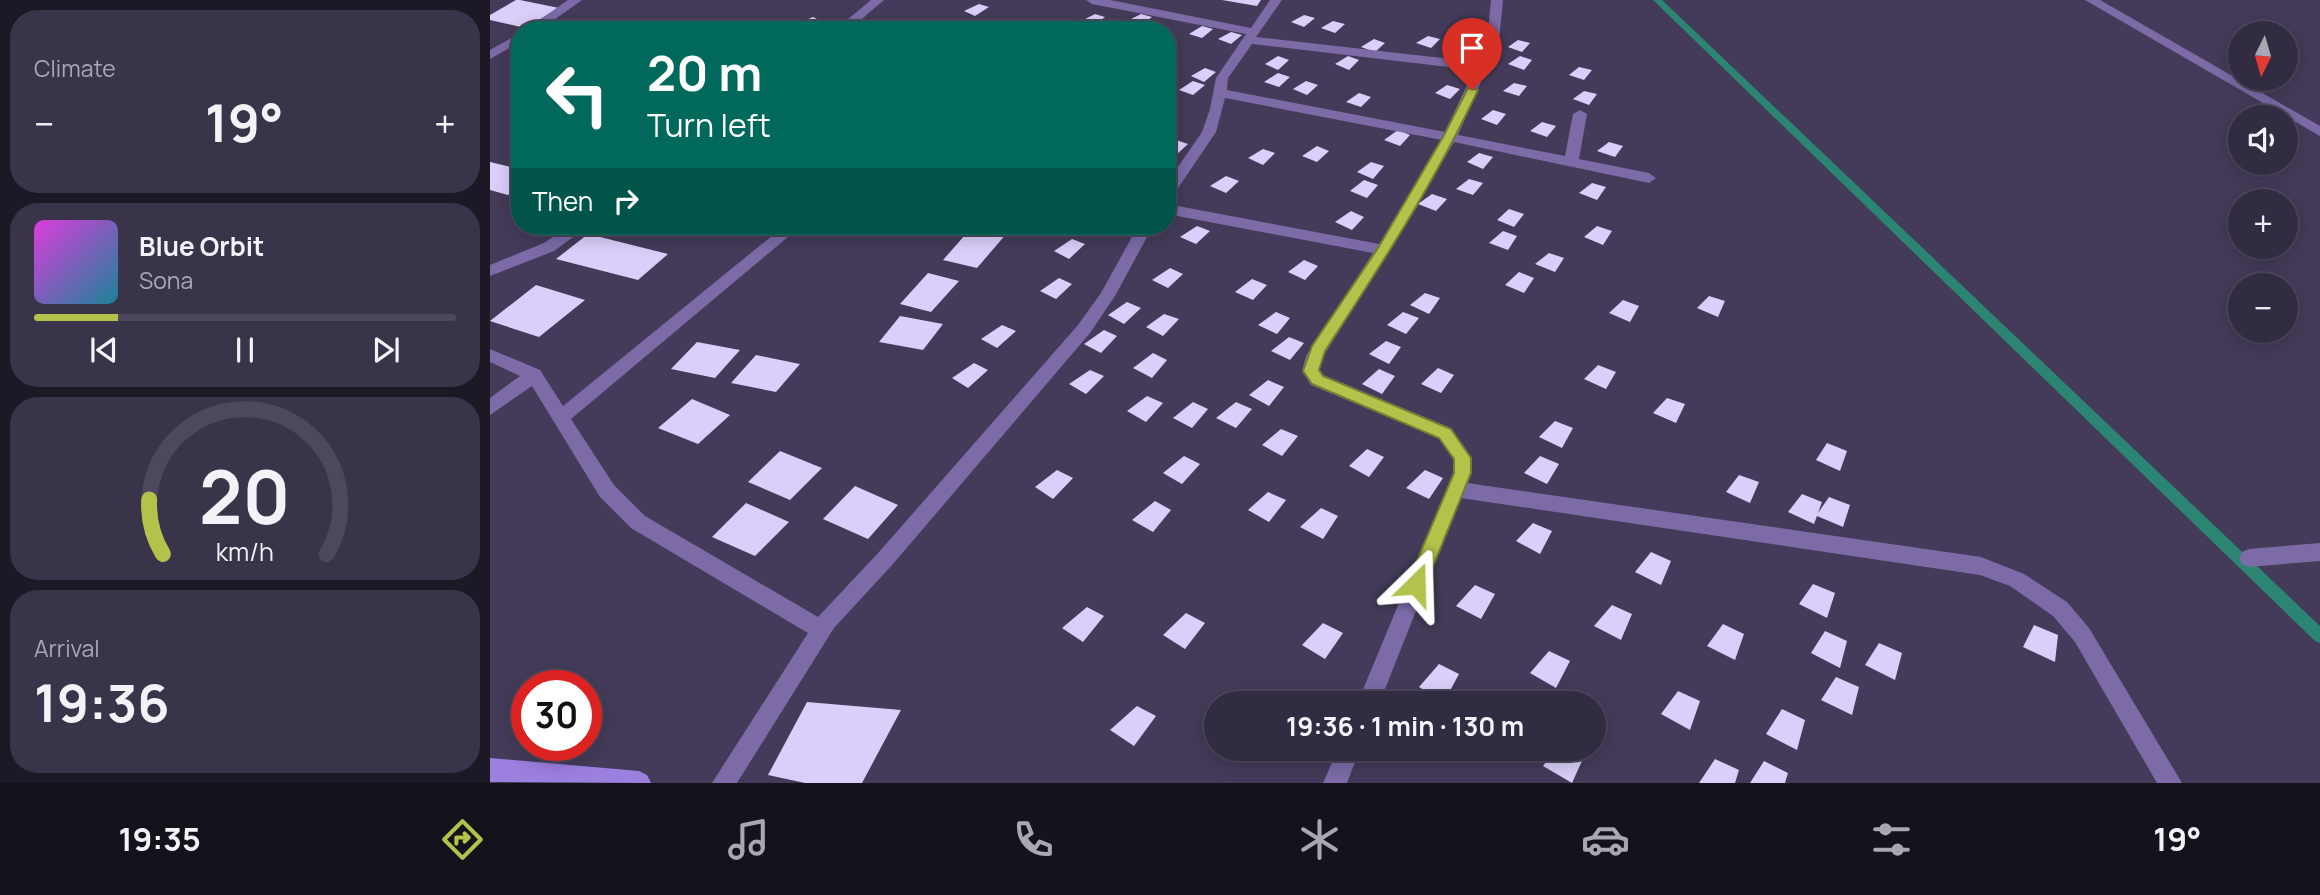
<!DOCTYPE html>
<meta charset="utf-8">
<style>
body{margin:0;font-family:Manrope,sans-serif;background:#3a344a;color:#f1f3f6;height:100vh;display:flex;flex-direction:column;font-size:26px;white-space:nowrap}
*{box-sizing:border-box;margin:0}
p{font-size:23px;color:#a8a7b2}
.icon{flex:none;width:38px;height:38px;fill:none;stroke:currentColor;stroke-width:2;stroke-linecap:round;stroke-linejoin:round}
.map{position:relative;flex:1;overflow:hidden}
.sheet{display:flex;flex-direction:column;gap:10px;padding:10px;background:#1c1825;width:490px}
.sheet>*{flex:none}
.top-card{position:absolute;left:21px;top:21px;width:665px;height:214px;border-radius:28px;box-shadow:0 4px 18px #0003,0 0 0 2px #4d485c;background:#00695c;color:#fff;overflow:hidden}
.needle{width:46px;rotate:185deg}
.tools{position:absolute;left:1738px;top:21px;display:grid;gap:14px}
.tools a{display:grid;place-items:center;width:70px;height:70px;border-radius:50%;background:#322c43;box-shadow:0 4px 18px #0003,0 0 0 2px #4d485c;font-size:35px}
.speed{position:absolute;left:21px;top:670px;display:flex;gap:14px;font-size:35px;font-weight:700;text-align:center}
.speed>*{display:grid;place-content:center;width:91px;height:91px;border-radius:50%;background:#322c43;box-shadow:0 4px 18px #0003,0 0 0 2px #4d485c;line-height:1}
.speed .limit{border:10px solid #d22;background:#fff;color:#111}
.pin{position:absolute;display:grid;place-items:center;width:60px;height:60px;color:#fff;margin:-72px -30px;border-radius:50% 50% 50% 0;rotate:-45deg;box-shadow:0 0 7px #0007}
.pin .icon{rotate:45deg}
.me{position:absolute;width:77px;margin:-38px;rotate:22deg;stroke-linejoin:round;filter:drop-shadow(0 0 5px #0008)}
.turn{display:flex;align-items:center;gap:24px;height:147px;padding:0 21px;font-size:32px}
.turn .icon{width:91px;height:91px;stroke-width:2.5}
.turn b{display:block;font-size:49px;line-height:60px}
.then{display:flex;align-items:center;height:66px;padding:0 21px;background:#0003;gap:14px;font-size:26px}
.big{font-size:52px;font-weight:700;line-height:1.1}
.sheet .widget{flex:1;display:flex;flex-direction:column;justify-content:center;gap:10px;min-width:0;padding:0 24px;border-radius:28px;background:#3a344a}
.sheet .dial{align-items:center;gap:0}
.dial svg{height:182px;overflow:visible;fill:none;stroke:#4d485c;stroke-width:7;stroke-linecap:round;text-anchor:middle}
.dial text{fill:#f1f3f6;stroke:none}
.song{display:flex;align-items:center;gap:21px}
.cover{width:84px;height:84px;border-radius:10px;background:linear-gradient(135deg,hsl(300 70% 55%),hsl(190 70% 35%))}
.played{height:7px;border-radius:4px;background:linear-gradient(90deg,#b3c24b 20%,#4d485c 20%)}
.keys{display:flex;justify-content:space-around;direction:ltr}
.heat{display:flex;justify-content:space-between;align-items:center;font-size:38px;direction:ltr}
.trip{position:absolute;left:714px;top:691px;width:402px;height:70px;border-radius:35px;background:#322c43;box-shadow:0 4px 18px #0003,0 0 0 2px #4d485c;font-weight:700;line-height:70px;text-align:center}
.dock{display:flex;height:112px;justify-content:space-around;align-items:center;background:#14121b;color:#a8a7b2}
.dock .icon{width:49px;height:49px}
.dock .current{color:#b3c24b}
.dock b{font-size:32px;color:#f1f3f6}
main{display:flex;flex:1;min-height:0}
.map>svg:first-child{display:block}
</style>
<main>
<section class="sheet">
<div class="widget"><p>Climate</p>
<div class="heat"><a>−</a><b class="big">19°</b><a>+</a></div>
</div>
<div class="widget">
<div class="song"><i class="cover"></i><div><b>Blue Orbit</b><p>Sona</p></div></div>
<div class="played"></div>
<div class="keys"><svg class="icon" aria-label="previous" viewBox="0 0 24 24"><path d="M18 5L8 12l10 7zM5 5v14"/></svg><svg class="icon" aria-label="pause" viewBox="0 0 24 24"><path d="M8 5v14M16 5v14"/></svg><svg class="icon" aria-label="next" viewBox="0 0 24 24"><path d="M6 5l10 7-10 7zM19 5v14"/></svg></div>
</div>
<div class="widget dial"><svg viewBox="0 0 100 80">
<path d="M14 69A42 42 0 1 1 86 69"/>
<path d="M14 69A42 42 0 0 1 8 45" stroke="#b3c24b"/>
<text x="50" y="56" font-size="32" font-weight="700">20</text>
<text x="50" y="72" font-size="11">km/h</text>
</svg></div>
<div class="widget"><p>Arrival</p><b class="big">19:36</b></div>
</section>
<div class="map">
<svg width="1830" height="783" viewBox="0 0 1830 783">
<rect width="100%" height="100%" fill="#433b59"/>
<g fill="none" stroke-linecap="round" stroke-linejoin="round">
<path fill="#2c8472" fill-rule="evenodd" d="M1163,0H1172L1830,626V643L1825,641Z"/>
</g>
<path fill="#d9cffa" d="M26,0H30L69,8L35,28L0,20V15Z
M732,0H771L767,6Z
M489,4L499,7L485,16L474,11Z
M605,14L615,17L603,26L591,21Z
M651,14L662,17L650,26L637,21Z
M814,15L825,18L814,27L801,22Z
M323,17L331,21L316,29L305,25Z
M843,21L855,24L845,33L831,28Z
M712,26L723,29L712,38L699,34Z
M974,29L985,33L977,41L962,37Z
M741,32L752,35L741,44L728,39Z
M938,36L950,39L941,48L926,43Z
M884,39L895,43L885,52L871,47Z
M1028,40L1040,43L1032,52L1018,47Z
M788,56L799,60L788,70L775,64Z
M858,56L869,60L859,70L845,64Z
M1030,56L1042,60L1034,70L1018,64Z
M1089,67L1102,70L1094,80L1079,75Z
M715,68L726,72L714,82L701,76Z
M788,73L800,77L789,87L774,82Z
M703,81L715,85L703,95L689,90Z
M816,81L828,85L817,95L803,89Z
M1024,83L1037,86L1029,96L1013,91Z
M957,85L970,89L960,99L945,93Z
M1094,91L1107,94L1099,105L1083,99Z
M869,93L881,97L871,107L856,102Z
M1003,110L1016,114L1007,125L991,119Z
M1052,122L1066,126L1057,137L1040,131Z
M908,130L920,135L910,146L894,140Z
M686,140L698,144L685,156L677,152V145Z
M1119,142L1133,146L1125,157L1107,151Z
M827,146L839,151L827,162L812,156Z
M773,149L785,153L773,165L758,158Z
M989,153L1003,157L993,169L977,162Z
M0,162L30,169V186L18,195L0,190Z
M881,162L894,166L883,179L867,172Z
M736,176L749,181L736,193L720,186Z
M979,179L993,183L983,195L966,189Z
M874,180L888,185L877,198L860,191Z
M1102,183L1116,187L1107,200L1089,193Z
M942,194L957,199L946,211L928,204Z
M1019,209L1034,214L1024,227L1007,220Z
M861,211L874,217L862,230L845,222Z
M483,226H523L487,268L453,260Z
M707,226L720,231L706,244L690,237Z
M1107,226L1122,231L1113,245L1094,237Z
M1013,231L1027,236L1018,250L999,243Z
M98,234L178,254L148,280L66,259Z
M582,239L595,244L579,259L564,251Z
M1059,253L1074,258L1065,272L1045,264Z
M814,260L828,266L815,280L798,272Z
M680,268L693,274L678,288L662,280Z
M1029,272L1044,278L1034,293L1015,285Z
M438,273L469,281L441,312L410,304Z
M569,278L582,284L566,299L550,291Z
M762,279L777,285L763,300L745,292Z
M46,285L95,300L49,337L0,321Z
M935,293L950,298L939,314L920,305Z
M1219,296L1235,301L1228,317L1207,308Z
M1133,300L1149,306L1140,322L1119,313Z
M637,302L651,308L634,324L618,315Z
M786,312L800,318L787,334L768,325Z
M913,312L929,318L916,334L897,325Z
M674,314L689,319L673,336L656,327Z
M410,316L453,324L433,350L389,342Z
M512,325L526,331L507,348L491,339Z
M614,330L627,336L611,353L594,344Z
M799,337L814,343L800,360L781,351Z
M896,341L911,347L899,364L879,354Z
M207,342L250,350L225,378L181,369Z
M663,353L677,360L662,378L643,368Z
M266,355L310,364L286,392L241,383Z
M484,363L498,370L478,388L462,378Z
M1108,365L1126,372L1116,389L1094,379Z
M948,368L964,375L951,393L931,384Z
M889,369L905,376L892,394L872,384Z
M600,370L614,376L596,394L579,384Z
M778,380L794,387L779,406L759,395Z
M657,396L673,403L656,422L637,411Z
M1177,398L1195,404L1186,423L1163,413Z
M202,399L240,415L208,444L168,428Z
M703,402L718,409L702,428L683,418Z
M746,402L762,409L746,428L726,418Z
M1065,421L1083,428L1072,448L1049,437Z
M791,429L808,436L792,456L772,445Z
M1337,443L1357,451L1350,471L1326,460Z
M877,449L894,457L879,477L859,466Z
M290,451L332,468L300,500L258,482Z
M694,456L710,464L692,484L673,473Z
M1050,456L1069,464L1057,484L1034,473Z
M567,470L583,478L563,499L545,487Z
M935,470L953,478L939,499L916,488Z
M1249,475L1269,482L1260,503L1236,492Z
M365,486L408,505L378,539L333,519Z
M778,492L796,500L779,522L758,510Z
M1312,494L1332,502L1328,513L1339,497L1360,505L1353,527L1327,516L1324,524L1298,512Z
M665,501L681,510L663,532L642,520Z
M256,503L299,522L265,556L222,537Z
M831,508L848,516L833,539L810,527Z
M1043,523L1062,531L1050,554L1026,541Z
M1161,552L1181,561L1171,585L1145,572Z
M1323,584L1345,593L1337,618L1309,604Z
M985,585L1005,594L991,619L966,606Z
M1122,605L1142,614L1131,640L1104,626Z
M597,607L614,616L593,642L572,628Z
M696,613L715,623L695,649L673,635Z
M833,623L853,633L835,659L812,645Z
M1233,624L1254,634L1245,660L1217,646Z
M1544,625L1568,635L1565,662L1533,647Z
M1335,631L1357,641L1350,668L1321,653Z
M1389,643L1412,653L1405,680L1375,665Z
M1059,651L1080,661L1066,688L1040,673Z
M949,664L969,674L954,702L929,687Z
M1346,677L1369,687L1362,715L1331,700Z
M1188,691L1210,701L1200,730L1171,714Z
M317,702L411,710L372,783H315L278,775Z
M647,706L666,716L644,746L620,730Z
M1292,709L1315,720L1307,750L1276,734Z
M1066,749H1091L1096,752L1082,783L1053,766Z
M1225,759L1249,770L1245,783H1209Z
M1274,761L1298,773L1295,783H1260Z"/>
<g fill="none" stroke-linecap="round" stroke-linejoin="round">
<path fill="#7c6ba7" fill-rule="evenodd" d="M78,0H92L50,30H35Z
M381,0H394L359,30H345Z
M596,0H620L761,28L780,0H792L766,37L987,62L997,41L1001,0H1013L1009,41L968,135L1075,156L1083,114L1090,110L1097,114L1089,159L1159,173L1166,178L1159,183L964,142L830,362V370L833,375L961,428L982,458L977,483L1491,557L1534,574L1577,602L1599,628L1692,783H1667L1585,642L1563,616L1520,586L1490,575L971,498L889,704H867L963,473L964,459L949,438L821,385L812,371L816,356L883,253L677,214V204L889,244L952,140L735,98L726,132L682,197L677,199V183L712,132L720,109L726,78L756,34L602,4ZM762,44L984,70L955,132L737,90L738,78Z
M1595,0H1610L1830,126V136Z
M30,33V42L0,59V50Z
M80,226H98L64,251L0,276V265L54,243Z
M294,226H311L81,419L124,485L155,516L328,617L389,552L588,325L611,293L648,226H663L625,296L600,333L403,564L344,628L247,783H222L318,633L141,528L110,497L42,386L0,415V398L30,376L0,362V349L50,370L73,406Z
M1830,543V561L1759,567L1752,564L1749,558L1752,552L1759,549Z
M848,749H870L857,783H833Z"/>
<path fill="#9c80e0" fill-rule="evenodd" d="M0,758L149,771L157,775L161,783L0,782Z"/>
</g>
<path fill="#b3c24b" stroke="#747e31" stroke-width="2" d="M978,88L988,90C945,182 890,267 835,351L829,370L833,376L961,429L981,458V473L936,584L933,590L926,593L920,590L917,584L964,473V459L949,438L822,384L813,371L822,346L888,248L953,137Z"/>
</svg>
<div class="tools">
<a><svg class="needle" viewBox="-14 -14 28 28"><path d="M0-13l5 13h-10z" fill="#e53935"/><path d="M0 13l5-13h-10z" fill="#a8a7b2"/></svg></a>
<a><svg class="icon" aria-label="sound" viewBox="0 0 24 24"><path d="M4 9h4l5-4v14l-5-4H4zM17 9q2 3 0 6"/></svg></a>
<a>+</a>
<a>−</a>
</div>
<div class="speed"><div class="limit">30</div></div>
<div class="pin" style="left:982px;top:90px;background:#d93025"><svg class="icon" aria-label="arrive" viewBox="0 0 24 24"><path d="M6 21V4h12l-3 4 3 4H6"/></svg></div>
<svg class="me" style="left:926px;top:584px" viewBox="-20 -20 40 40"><path d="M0-17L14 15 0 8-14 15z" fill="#b3c24b" stroke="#fff" stroke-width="4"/></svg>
<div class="trip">19:36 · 1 min · 130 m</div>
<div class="top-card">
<div class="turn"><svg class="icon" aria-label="left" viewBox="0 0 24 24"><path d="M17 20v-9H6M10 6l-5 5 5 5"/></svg><div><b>20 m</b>Turn left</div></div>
<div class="then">Then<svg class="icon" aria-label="right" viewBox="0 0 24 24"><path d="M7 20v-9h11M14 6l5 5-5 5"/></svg></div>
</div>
</div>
</main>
<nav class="dock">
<b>19:35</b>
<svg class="icon current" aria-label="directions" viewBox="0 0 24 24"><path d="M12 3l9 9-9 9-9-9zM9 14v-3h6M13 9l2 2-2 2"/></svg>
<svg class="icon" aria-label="music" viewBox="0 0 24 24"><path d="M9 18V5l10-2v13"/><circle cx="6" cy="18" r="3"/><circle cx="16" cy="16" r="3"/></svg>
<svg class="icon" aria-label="phone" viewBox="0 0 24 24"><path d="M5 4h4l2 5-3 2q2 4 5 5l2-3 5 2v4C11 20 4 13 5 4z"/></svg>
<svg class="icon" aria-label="climate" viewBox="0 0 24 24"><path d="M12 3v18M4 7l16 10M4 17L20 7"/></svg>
<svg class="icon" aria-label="car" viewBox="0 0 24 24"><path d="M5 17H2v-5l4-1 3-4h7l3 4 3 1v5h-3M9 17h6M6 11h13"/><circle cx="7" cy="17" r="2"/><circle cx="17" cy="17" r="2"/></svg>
<svg class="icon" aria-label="filters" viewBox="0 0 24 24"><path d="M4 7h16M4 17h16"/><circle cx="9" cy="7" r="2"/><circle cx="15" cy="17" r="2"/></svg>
<b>19°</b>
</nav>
